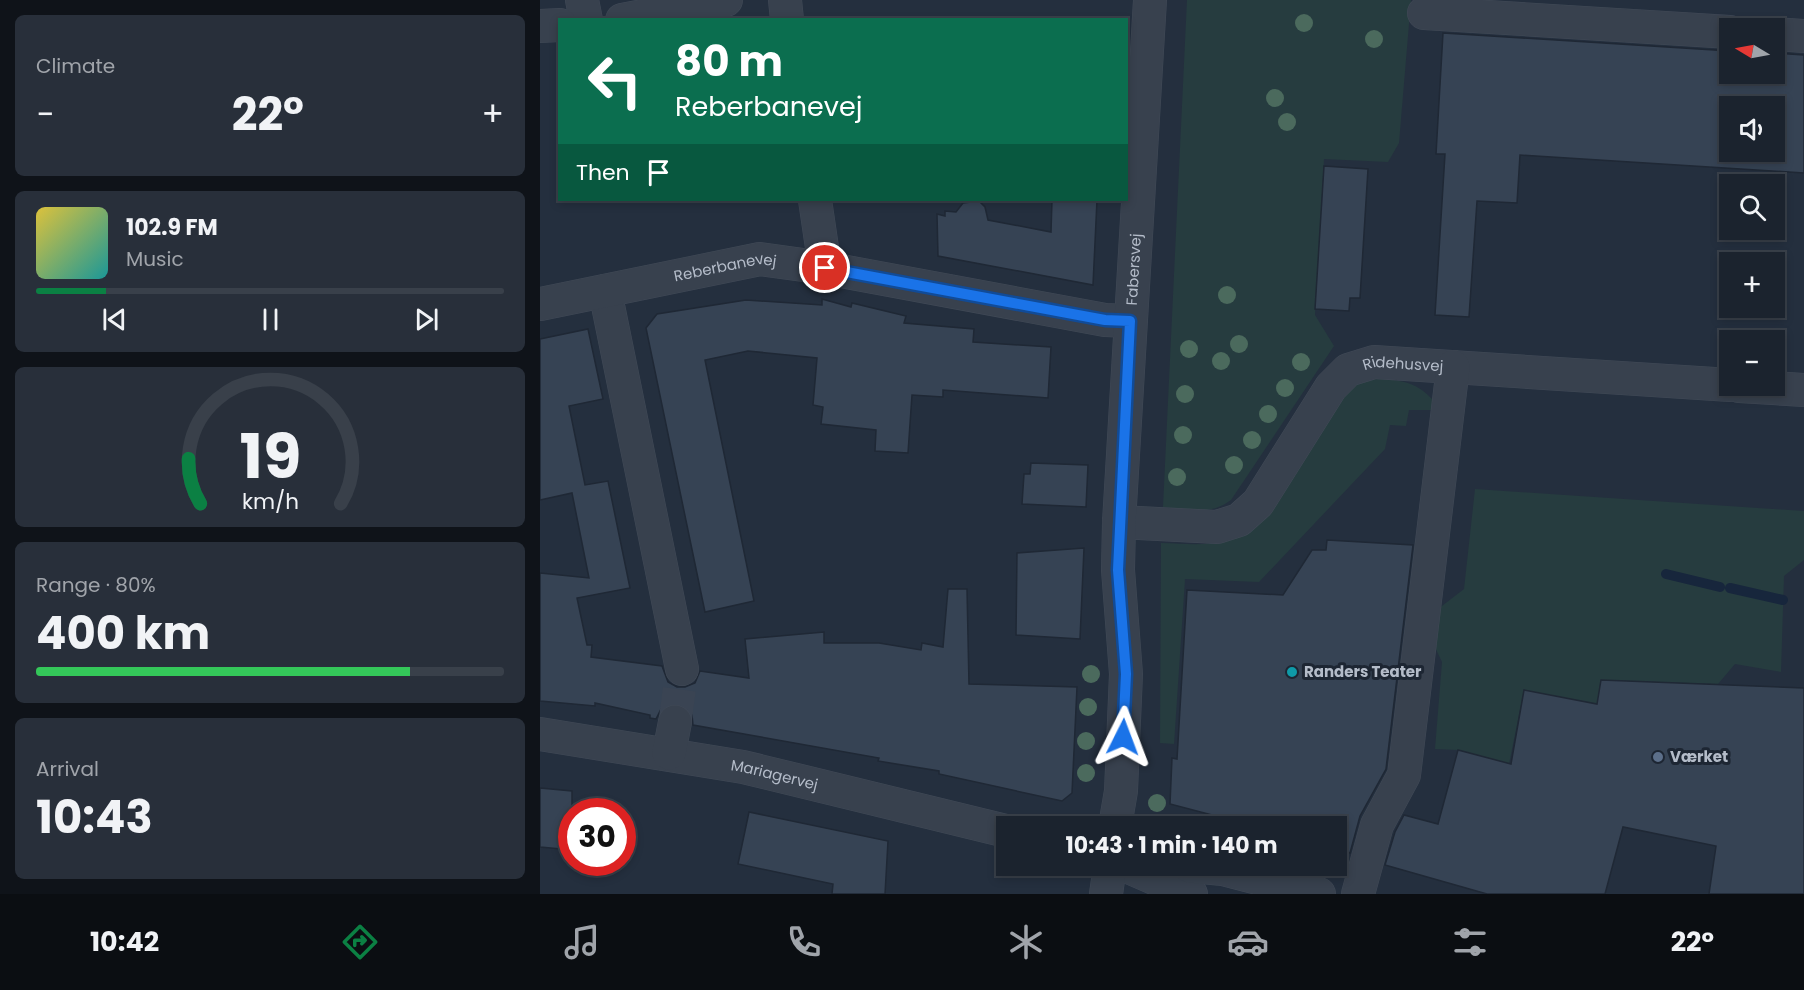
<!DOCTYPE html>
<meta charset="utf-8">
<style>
body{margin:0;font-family:Poppins,sans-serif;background:#282f3a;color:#f1f3f6;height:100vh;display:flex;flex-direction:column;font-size:22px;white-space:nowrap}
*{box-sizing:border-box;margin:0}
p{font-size:20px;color:#a0a4aa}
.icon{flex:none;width:33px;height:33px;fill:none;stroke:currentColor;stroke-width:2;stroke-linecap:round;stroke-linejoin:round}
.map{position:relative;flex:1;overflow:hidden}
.side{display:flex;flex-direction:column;gap:15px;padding:15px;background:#0f1319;width:540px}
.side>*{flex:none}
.guide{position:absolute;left:18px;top:18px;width:570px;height:183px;border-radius:0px;box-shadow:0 3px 9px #0003,0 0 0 2px #39404a;background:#0b6e4f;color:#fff;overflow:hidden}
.needle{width:39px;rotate:280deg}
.fabs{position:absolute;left:1179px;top:18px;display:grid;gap:12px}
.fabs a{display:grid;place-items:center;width:66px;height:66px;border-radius:0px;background:#1b232e;box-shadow:0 3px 9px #0003,0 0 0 2px #39404a;font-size:30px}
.speed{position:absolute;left:18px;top:798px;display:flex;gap:12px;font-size:30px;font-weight:700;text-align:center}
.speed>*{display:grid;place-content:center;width:78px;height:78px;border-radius:50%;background:#1b232e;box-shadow:0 3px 9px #0003,0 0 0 2px #39404a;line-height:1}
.speed .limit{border:9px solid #d22;background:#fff;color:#111}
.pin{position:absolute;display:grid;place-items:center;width:51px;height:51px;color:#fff;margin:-26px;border:3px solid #fff;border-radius:50%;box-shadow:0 2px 6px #0007}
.me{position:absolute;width:66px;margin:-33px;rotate:3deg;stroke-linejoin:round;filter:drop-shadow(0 0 4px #0008)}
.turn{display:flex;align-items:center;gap:21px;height:126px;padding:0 18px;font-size:27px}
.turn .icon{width:78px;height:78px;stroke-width:2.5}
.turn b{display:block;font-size:42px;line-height:51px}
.then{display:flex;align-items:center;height:57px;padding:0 18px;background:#0003;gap:12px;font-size:22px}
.big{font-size:45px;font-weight:700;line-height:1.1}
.side .widget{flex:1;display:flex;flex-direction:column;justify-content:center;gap:9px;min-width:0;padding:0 21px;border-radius:9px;background:#282f3a}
.side .dial{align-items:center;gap:0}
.dial svg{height:156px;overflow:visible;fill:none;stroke:#39404a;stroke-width:7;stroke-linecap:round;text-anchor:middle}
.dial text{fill:#f1f3f6;stroke:none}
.song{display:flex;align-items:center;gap:18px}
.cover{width:72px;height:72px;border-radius:9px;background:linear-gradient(135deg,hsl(50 70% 55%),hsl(180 70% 35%))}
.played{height:6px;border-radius:3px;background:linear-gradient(90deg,#0b8043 15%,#39404a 15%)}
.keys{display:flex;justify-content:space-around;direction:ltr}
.heat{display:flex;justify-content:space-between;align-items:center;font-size:33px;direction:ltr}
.charge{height:9px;border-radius:4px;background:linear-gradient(90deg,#34c759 80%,#39404a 0)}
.trip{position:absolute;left:456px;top:816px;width:351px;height:60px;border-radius:0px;background:#1b232e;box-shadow:0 3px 9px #0003,0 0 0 2px #39404a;font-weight:700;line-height:60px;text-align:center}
.menu{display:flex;height:96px;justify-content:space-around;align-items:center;background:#0b0e12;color:#a0a4aa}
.menu .icon{width:42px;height:42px}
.menu .on{color:#0b8043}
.menu b{font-size:27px;color:#f1f3f6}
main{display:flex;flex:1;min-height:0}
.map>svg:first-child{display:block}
</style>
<main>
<section class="side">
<div class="widget"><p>Climate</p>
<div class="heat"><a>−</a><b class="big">22°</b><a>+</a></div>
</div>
<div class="widget">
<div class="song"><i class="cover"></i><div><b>102.9 FM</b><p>Music</p></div></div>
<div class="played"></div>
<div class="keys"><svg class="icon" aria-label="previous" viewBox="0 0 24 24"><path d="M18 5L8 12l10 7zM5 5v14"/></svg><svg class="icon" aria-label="pause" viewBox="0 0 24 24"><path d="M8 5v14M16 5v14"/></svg><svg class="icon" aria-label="next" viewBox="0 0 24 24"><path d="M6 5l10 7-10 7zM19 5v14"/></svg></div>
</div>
<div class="widget dial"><svg viewBox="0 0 100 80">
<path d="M14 69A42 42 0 1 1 86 69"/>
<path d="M14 69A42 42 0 0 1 8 46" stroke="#0b8043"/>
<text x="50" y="56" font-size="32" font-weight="700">19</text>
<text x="50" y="72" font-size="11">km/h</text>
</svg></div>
<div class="widget"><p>Range · 80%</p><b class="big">400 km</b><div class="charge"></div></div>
<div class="widget"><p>Arrival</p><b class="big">10:43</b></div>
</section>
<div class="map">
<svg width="1264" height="894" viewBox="0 0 1264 894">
<rect width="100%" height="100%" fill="#242f3e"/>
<path fill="#263c3f" d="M647,0H871L859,143L848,162L784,159L775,315L794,346L691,500C669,516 650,510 623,507Z
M838,379C862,380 877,382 894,401L893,410H869L866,426L850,425L845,449L719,582L645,579L634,744L620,743L621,543C655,544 679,548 709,531L809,389L824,380Z
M935,489L1264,511V560L1244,576L1241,672L1195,664L1178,684L1061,680L1057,704L984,690L969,764L918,750L895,749L902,662L892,641L898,609L924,589Z"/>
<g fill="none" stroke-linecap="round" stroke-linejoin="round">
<path stroke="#17263c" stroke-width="10" d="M1126,574L1180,587
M1190,588L1243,600"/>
</g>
<path fill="#364354" stroke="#1f2835" stroke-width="1.5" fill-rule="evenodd" d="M903,33L1190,51V74H1234V53L1264,55V173L980,155L977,203L937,201L929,317L895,315L905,154H896ZM1190,106H1234V152H1190Z
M784,166L828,169L820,298H810L809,311L775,309Z
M512,200H557L553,285L398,256L397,214L405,216V211L416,212L423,203L439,201L445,207L448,220L511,232Z
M282,299L311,307L312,303L366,316L364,323L434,329L433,342L511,347L508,398L403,390V397L372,395L368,453L335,451L336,430L281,424L283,407L273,405L277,358L208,351L165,360L214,601L165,612L106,328L117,314L206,300L282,305Z
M48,329L63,399L29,406L45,485L68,481L90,588L37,598L47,645H52L51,657L122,666L128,682L137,687H145L155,683L160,671L209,678L205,639L284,632V643H339L381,650L382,643L403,647L408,589H427L429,684L537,687L532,793L522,801L399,774V771L338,761L339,758L153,725L152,715L148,708L138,704L128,705L121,709L116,719L110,718V715L55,703V706L0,701V573L49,578L32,493L0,500V339Z
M491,463L548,465L546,507L482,504L484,474H490Z
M787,540L873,545L846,769L820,816L810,853L796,849V826H714L630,804L632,758L637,759L647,590L743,595L772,550H786Z
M544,548L540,639L476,635L477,553Z
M1061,680L1264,688V894H1169L1176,846L1083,827L1065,894H947L845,865L855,832L864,815L898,824L918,750L971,764L984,690L1057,704Z
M0,788L32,791V850L0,847Z
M209,812L348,841L345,894H292L293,884L198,864Z"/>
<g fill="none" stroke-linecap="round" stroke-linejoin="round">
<path stroke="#3a4453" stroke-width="33" stroke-dasharray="33 16" stroke-linecap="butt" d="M135,722L142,669"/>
<g stroke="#414a57" stroke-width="34">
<g id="minor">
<path d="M42,0L46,20"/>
<path d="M245,0L247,20"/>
<path d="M884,13L1190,32"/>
<path d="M82,20L186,0"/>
<path d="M0,26L20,25"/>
<path d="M1234,34L1264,36"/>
<path d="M275,200L285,268"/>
<path d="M65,291L142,669"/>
<path id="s1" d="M0,304L220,259L285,268L565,320L590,321"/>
<path d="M1199,386L1264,390"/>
<path id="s2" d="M579,522L677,527L699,520L718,503L791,387L808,370L834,362L1190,385"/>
<path id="s3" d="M0,734L203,767L466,831"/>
<path d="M129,753L135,722"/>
<path id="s4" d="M575,826L581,791L586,674L578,570L579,522L610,0"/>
<path d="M586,866L651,894"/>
<path d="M650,866L683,869L779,894"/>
<path d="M566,894L570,866"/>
<path d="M818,894L837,825L864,775L913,367"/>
</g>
</g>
<use href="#minor" stroke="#38414e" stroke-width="33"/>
</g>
<g fill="#4b6a5d">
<circle cx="764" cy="23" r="9"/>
<circle cx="834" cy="39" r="9"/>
<circle cx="735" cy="98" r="9"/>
<circle cx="747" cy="122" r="9"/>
<circle cx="687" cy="295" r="9"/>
<circle cx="699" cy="344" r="9"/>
<circle cx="649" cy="349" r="9"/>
<circle cx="681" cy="361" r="9"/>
<circle cx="761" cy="362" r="9"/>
<circle cx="745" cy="388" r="9"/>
<circle cx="645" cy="394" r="9"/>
<circle cx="728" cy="414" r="9"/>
<circle cx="643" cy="435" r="9"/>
<circle cx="712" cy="440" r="9"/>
<circle cx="694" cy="465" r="9"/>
<circle cx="637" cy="477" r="9"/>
<circle cx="551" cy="674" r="9"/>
<circle cx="548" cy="707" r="9"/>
<circle cx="546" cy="741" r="9"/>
<circle cx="546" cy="773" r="9"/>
<circle cx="617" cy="803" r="9"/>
</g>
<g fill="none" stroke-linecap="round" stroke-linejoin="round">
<g stroke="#114b97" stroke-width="15">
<path id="route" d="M285,268L565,320L590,321L578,570L586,674L583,737"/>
</g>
<use href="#route" stroke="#1a73e8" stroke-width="10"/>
</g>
<circle fill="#0f9aa8" stroke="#1d2633" stroke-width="2" cx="752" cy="672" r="6"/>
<circle fill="#5c6f8a" stroke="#1d2633" stroke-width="2" cx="1118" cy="757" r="6"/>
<g text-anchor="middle" stroke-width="6" stroke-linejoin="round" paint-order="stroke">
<g font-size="15" fill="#b4bcc9" stroke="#1d2633">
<text dy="5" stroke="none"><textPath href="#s1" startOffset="189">Reberbanevej</textPath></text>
<text dy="5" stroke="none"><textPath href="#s4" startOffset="558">Fabersvej</textPath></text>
<text dy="5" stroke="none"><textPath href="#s2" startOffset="364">Ridehusvej</textPath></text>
<text dy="5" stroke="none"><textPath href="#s3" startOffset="238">Mariagervej</textPath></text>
</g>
<g font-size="15" font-weight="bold" fill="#b4bcc9" stroke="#1d2633" text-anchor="start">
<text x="764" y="677">Randers Teater</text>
<text x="1130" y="762">Værket</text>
</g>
</g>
</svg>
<div class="fabs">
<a><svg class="needle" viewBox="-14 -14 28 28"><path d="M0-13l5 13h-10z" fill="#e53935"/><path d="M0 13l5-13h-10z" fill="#a0a4aa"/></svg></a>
<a><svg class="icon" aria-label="sound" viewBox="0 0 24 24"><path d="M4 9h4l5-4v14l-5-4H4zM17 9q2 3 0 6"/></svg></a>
<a><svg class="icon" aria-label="search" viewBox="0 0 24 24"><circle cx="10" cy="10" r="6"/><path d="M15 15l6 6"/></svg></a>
<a>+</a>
<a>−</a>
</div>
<div class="speed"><div class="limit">30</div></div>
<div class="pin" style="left:285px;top:268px;background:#d93025"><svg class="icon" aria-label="arrive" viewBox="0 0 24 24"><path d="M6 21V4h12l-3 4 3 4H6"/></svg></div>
<svg class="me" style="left:583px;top:737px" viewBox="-20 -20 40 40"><path d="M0-17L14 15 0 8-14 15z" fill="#1a73e8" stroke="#fff" stroke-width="4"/></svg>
<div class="trip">10:43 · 1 min · 140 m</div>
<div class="guide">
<div class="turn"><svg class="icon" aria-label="left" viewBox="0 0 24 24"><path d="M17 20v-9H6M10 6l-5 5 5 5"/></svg><div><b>80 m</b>Reberbanevej</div></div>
<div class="then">Then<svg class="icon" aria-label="arrive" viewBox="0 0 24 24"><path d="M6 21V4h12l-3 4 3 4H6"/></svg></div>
</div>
</div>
</main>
<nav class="menu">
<b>10:42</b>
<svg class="icon on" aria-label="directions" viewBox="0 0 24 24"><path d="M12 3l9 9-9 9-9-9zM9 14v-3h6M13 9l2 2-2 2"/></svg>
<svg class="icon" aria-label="music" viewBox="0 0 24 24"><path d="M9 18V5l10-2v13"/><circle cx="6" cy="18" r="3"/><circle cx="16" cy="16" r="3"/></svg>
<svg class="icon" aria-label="phone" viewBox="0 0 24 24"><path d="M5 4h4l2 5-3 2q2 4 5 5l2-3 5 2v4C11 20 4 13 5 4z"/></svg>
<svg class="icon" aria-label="climate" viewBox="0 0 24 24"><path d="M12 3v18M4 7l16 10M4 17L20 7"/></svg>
<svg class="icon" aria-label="car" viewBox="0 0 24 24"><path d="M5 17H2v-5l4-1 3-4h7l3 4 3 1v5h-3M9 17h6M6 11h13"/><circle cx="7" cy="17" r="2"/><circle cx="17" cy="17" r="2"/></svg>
<svg class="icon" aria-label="filters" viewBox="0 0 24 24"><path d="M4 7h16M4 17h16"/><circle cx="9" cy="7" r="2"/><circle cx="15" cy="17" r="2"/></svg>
<b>22°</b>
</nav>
